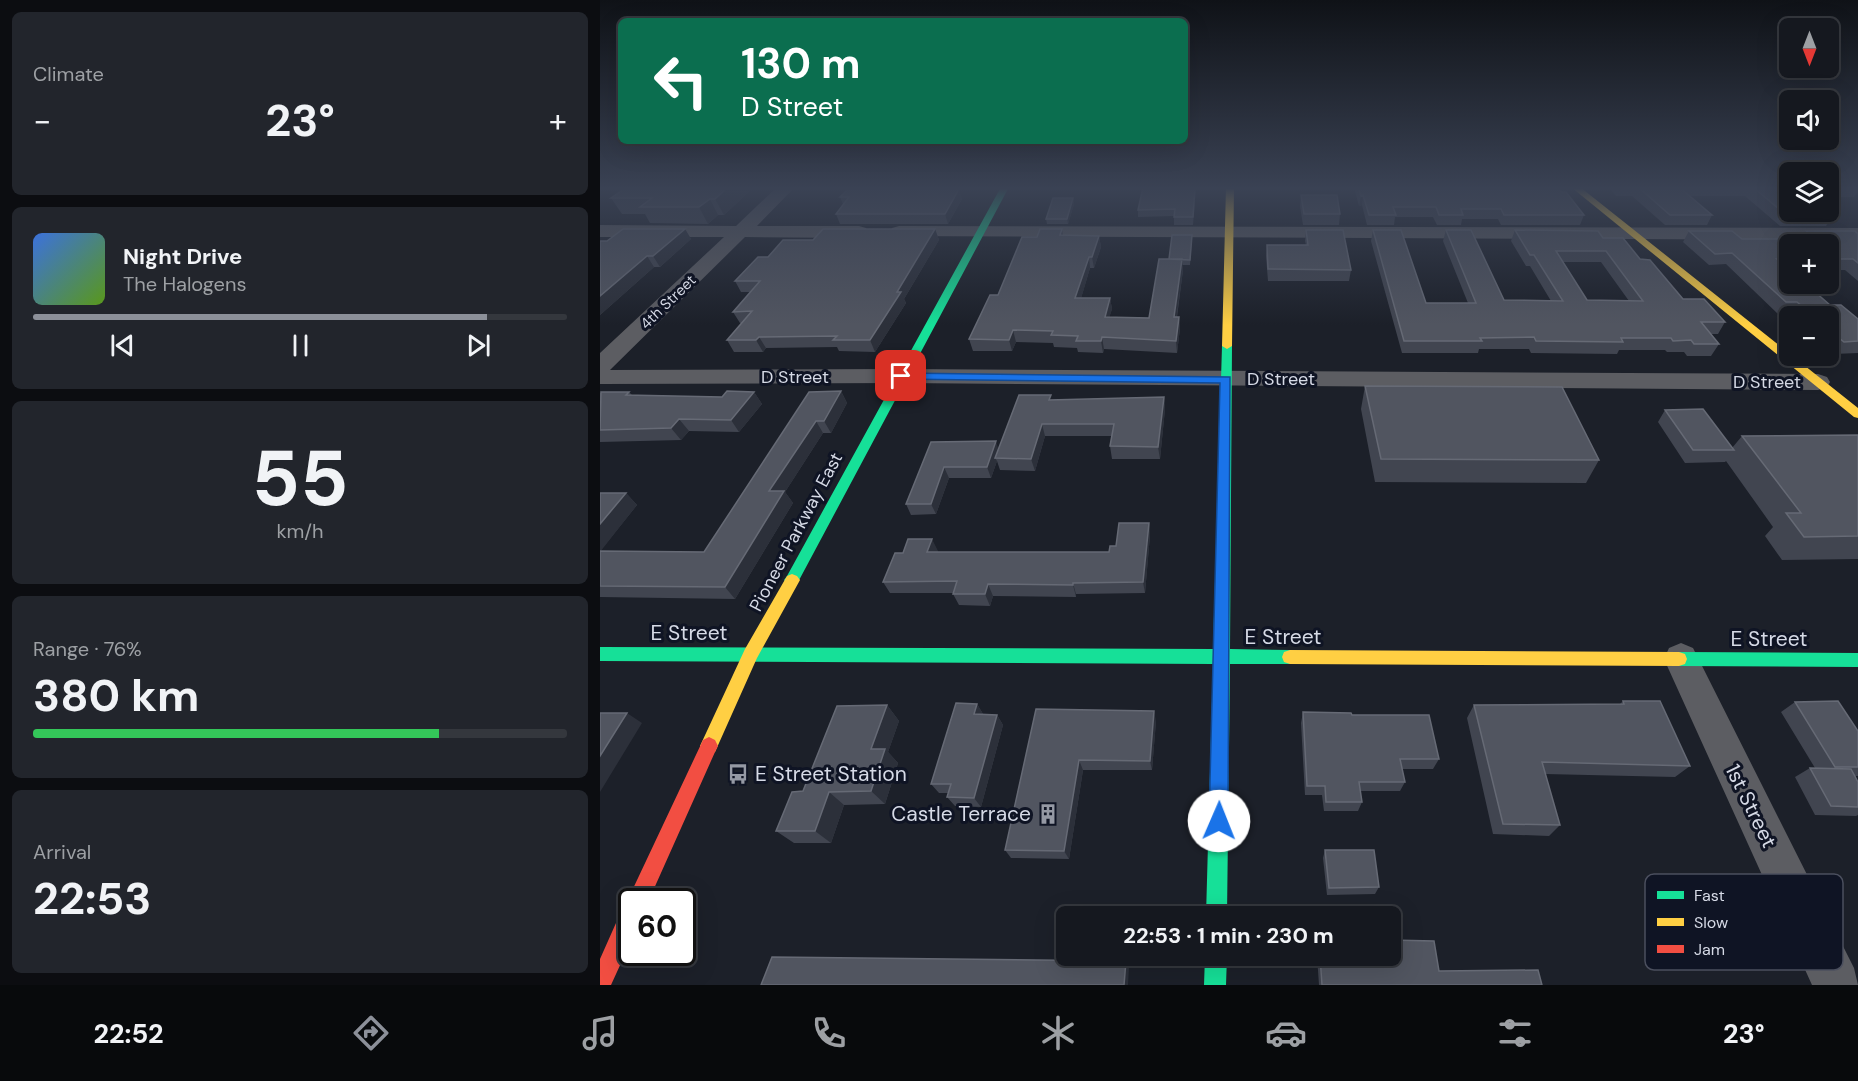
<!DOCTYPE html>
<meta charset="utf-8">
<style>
body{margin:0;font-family:"DM Sans",sans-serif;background:#22252c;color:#f1f3f6;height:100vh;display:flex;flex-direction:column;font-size:22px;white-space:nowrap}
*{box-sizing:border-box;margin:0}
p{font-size:20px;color:#9da0a4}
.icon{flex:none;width:33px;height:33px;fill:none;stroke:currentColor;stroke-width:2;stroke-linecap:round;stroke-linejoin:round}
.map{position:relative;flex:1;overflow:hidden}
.panel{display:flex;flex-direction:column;gap:12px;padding:12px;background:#0c0d11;width:600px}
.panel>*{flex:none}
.top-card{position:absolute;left:18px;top:18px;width:570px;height:126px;border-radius:9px;box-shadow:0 6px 24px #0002,0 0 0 2px #34373d;background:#0b6e4f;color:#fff;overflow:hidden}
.needle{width:39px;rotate:180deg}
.fabs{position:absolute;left:1179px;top:18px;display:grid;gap:12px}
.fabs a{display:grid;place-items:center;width:60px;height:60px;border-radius:9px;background:#15181f;box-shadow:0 6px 24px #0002,0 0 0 2px #34373d;font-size:30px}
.speed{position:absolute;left:18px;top:888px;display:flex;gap:12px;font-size:30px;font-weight:700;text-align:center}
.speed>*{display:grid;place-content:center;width:78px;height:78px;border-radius:50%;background:#15181f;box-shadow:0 6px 24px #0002,0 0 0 2px #34373d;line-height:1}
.speed .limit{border:3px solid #111;border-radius:9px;background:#fff;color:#111}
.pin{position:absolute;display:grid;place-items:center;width:51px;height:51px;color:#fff;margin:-26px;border-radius:12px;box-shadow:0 3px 9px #0006}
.me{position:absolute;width:66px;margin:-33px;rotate:1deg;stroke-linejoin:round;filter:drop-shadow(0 0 4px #0008)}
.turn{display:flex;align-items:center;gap:21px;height:126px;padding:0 24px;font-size:27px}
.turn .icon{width:78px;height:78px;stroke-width:2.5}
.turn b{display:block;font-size:42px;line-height:51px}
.big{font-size:45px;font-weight:700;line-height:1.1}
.panel .card{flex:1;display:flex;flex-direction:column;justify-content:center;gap:9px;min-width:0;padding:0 21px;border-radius:9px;background:#22252c}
.panel .dial{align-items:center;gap:0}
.dial b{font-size:78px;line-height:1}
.song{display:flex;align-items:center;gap:18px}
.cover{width:72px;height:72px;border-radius:9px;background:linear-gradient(135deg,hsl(220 70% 55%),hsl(90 70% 35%))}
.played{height:6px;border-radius:3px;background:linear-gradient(90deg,#8c9099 85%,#34373d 85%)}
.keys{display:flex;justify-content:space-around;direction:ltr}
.heat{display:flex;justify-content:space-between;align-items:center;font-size:33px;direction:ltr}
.charge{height:9px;border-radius:4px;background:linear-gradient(90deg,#34c759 76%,#34373d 0)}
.trip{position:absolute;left:456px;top:906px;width:345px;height:60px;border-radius:9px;background:#15181f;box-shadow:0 6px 24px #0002,0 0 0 2px #34373d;font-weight:700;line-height:60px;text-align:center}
.tabs{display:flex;height:96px;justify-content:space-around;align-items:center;background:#080a0c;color:#9da0a4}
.tabs .icon{width:42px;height:42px}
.tabs .selected{color:#8c9099}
.tabs b{font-size:27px;color:#f1f3f6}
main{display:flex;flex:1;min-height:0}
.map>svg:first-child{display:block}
</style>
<main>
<section class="panel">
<div class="card"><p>Climate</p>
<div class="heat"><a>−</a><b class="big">23°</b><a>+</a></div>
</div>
<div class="card">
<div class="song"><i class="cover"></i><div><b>Night Drive</b><p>The Halogens</p></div></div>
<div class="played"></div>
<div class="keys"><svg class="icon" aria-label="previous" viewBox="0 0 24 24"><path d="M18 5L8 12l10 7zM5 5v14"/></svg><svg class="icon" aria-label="pause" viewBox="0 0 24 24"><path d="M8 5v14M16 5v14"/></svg><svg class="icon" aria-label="next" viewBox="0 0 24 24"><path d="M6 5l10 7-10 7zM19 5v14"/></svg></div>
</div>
<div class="card dial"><b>55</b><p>km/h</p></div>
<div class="card"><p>Range · 76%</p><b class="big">380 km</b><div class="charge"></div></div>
<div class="card"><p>Arrival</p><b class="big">22:53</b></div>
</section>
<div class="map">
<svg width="1258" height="985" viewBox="0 0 1258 985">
<rect width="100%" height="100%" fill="#1c2029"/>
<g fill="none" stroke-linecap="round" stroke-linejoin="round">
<path fill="#5c5d62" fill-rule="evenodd" d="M177,187H195L157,226H259L266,228L268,232L266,236L259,238L145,237L10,370L301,369L1218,374L1227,377L1230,382L1227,387L1218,390L301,383L0,384V353L124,237H0V225L136,226Z
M299,226L1258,228V240L292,236L290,232L292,228Z
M1081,643L1093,648L1254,968L1258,985H1212L1064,659L1069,648Z"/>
<path fill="#16e098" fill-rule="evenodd" d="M401,187H409L197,584L192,586L187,584L184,580L187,576Z
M627,343L632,346L630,649L690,650L696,652L698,657L696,662L690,664H630L627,916H606L613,664L0,661V647L613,649L622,346Z
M1079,652L1258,653V667L1079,666L1073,664L1071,659L1073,654Z
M605,956H627L626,985H604Z"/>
<path fill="#ffcf43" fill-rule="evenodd" d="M626,187H634L632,346L627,349L622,346Z
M971,187H980L1258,408V418L1254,417Z
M192,574L197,576L200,580L157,658L115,752L109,755L103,752L100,746L145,649L187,576Z
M690,650L1079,652L1085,654L1087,659L1085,664L1079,666L690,664L684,662L682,657L684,652Z"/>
<path fill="#f24e42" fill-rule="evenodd" d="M109,737L115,740L118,746L115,752L48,902H32V939L11,985H0V959L24,905L27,904L30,895L103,740Z"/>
</g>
<path fill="#414550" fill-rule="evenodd" d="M27,187H154L124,215H118L108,224L50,223L45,214H22L11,198Z
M543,187H596L593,225H574V216L538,217V210Z
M754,187H958L961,192L984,215L980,225H901L898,219H862L861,225H837L833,217H795L794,225H767L762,205L759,206Z
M1008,187H1190L1233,215L1226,226H1180L1145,196H1090L1112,215L1107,225H1065L1032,196H1016Z
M1228,187H1258V191L1254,197H1228Z
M356,189L362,199L348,224H240L236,214L243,204L240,197Z
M701,195L740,214L739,225H703L700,206Z
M473,198L474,204L468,224H447L446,219Z
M85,229L91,239L60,267H54L0,315V241H7Z
M335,229L339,240L304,299L306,303L275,352L239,351L237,347L166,348L163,352H134L127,340L142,323H140L133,312L150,292H141L135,281L168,257L213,240Z
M462,229L463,235L499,236L501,247L494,268H490L481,298H510L512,309L509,317L549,318L569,259L592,240L590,265H582L583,270L577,317H579L580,328L577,353L504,349L503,353L478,352L477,348L454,347L453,343L416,342L412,351H373L369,339L398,295Z
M706,230L751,270L749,281H668L666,256L667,245H706L705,241Z
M773,230L826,303H868L843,241L846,230L904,300L951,301L930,266H926L911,241L915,230L1003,238L1040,259L1083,299L1125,322L1118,334H1111L1119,344L1111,356H1087L1084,352H1067L1065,350H1019L1017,354L931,353L929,349H879L878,353H802L771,241ZM963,262H1001L1029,301L987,300Z
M1089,231L1142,239H1201L1206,231L1258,234V281L1245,270H1228V244H1190V284L1258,319V353L1234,354L1228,349V316H1193L1189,314H1178L1126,264L1109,265L1083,242Z
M765,386L999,460L986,483L775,482L761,409Z
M241,391L247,403L231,433H223L185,492L193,503L135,599L0,597V493H26L37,505L0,551L104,552Z
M29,392L32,395L122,397L154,392L162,404L139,432L89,431L81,440L0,442V393Z
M564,397L565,409L560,459H512L510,446L512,436H445L435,471L400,470L397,461L391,478H349L336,514L311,515L306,504L331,442L399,450L452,400Z
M1065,410L1132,448L1142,436L1258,435V559L1182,560L1165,536L1173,527L1126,461L1125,462L1085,463L1058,422Z
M549,523L550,535L545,593L476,594V597L393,596L390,606L359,605L353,594V593H290L283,582L338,551V552H509Z
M1023,701L1090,766L1075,777L945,774L960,825L949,836L893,834L867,718L874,705L1020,704Z
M1195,702L1258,731V776H1255L1258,782V815L1256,816L1215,815L1195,777L1210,768H1215L1181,712Z
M377,704L383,714L397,715L403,725L381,807L355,806L347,797L349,793H339L331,784Z
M287,705L299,721L288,752L298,763L285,804L244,805L231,843H194L176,831L203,791Z
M436,709L556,721L552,770H483L469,859L411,858L405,850Z
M703,712L752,715L839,759L833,769H802L805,782L800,791H760L762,802L758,811H724L722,795H705L701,723Z
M725,850L779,887L775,894L727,895L723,858Z
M717,956H790L839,971L942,985H719Z"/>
<path fill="#2c303a" d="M128,187H154L124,215L115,199Z
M348,187H355L356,190L347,189Z
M595,187H596L593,225V217Z
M359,189L362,199L348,224L345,214Z
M763,195L762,205L759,206L761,196Z
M473,198L474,204L468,224L467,219Z
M110,199L118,215L108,224L99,207Z
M85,229L91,239L60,267L53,256Z
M335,229L339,240L304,299L306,303L275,352L270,340L297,292Z
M499,236L501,247L494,268L492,257Z
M47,256L54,267L0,315V296Z
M489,257L490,268L478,309L475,298Z
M582,259L583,270L575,328L574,317Z
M510,298L512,309L506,329L505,317Z
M579,317L580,328L577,353L576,341Z
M413,330L416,342L412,351L409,340Z
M159,337L166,348L163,352L156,340Z
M502,337L504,349L503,353L501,341Z
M241,391L247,403L231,433L224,421Z
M154,392L162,404L139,432L131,420Z
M564,397L565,409L560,459L558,447Z
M79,419L89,431L81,440L71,428Z
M216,421L223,433L185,492L193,503L135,599L125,587L169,491Z
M442,424L445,436L435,471L431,459Z
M396,441L399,452L395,458L397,461L391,478L387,467Z
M344,467L349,478L336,514L331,504Z
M26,493L37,505L0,552V524Z
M549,523L550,535L545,593L543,582Z
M332,539L338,551L333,564L327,552Z
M473,583L476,594V597L473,585Z
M388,584L393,596L390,606L385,594Z
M377,704L383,714H374Z
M287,705L299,721L288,752L298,763L285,804L271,791V749Z
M554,711L556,721L552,770L550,761Z
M27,713L42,723L0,792V756Z
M397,715L403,725L381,807L374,798Z
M479,760L483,770L469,859L464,851Z
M229,792L244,805L231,843L215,831Z
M526,961L529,967L528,985H524Z"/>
<path fill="#515560" stroke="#666a75" stroke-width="1.5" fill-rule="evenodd" d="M27,187H128L115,199H110L99,207H40L52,198H11Z
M250,187H348L347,189H359L345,214H236L249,197H240Z
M543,187H595L593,217H574L575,209L538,210Z
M758,187H958L961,192H966L984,215H904L901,209H861L863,215H839L836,207H793L796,215H769L763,195L761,196Z
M1038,187H1079L1112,215H1070Z
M1153,187H1190V212H1228L1233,215H1186Z
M701,195H737L740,214H704Z
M453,198H473L467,219H446Z
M23,229H85L53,256H47L0,296V241H7Z
M223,229H335L297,292H301L270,340H233L237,336L159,337L156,340H127L152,311L133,312L160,281H135L158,257H168L183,240H213Z
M440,229H462L460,235L499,236L492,257H489L475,298H510L505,317L549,318L559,259H582L574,317H579L576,341L502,337L501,341H476L478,336L451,335L453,331L413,330L409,340L369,339L390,295H398L422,237H437Z
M706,230H743L751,270L668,269L667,245H708Z
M773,230H801L826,303H876L846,230H871L904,300L963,301L934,255H930L915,230L998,231L1003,238H1023L1040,259L1050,260L1083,299H1104L1125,322H1101L1119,344H1094L1091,340L1073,341L1071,338H1021L1023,342L936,341L934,337L880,338L882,341H804ZM956,251H1006L1043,301L987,300Z
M1089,231H1132L1142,239H1212L1214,238L1206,231H1255L1258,234V263L1253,259H1228V244H1190V259H1177L1190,270V284H1206L1230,305H1241L1258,319V341L1244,342L1228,329V316H1214L1197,302H1186L1132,253L1115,254Z
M572,235H592L590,260L569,259Z
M765,386L962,387L999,460L781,459Z
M127,391L154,392L131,420L79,419L71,428L0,430L1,392H29L26,395L122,397Z
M241,391L224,421H216L169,491H184L125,587L0,586V551L104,552L209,392Z
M419,395H451L449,400L564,397L558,447L510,446L514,424H442L431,459L395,458Z
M1103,409L1134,450H1093L1065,410Z
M1258,435V536L1204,537L1186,513H1201L1142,436Z
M396,441L387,467H344L331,504H306L331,442Z
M0,493H26L0,524Z
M519,523H549L543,582L473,583V585L388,584L385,594H353L357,581L283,582L295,553H303L308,539H332L327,552H509L510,546H516Z
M1023,701H1060L1090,766L942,762L960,825L903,824L874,705L1024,704Z
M1238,701L1258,731V767H1235L1195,702Z
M356,703L377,704L374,714L397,715L374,798L347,797L351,784H331Z
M287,705L271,749H285L271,791L229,792L215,831H176L192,792L203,791L237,706Z
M436,709L554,711L550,761L479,760L464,851L405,850Z
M703,712L751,713L752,715H829L839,759H800L805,782H759L762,802H726L725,786H707Z
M0,713H27L0,756Z
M1210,768L1251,769L1258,782V807L1231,806Z
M725,850H774L779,887L729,888Z
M790,940L834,941L839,971L938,970L942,985H722L720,956H790Z
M172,957L526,961L524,985H161Z"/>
<linearGradient id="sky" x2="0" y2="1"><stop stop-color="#0f1217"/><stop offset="0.58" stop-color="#3a4254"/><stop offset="1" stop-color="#3a4254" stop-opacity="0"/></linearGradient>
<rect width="1258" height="325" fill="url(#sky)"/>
<path fill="#1a73e8" stroke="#114b97" stroke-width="1.5" d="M301,373L630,377L628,821L626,828L619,831L612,828L609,821L620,383L297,379L295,376Z"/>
<defs>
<g id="bus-bare" transform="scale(1.62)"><path d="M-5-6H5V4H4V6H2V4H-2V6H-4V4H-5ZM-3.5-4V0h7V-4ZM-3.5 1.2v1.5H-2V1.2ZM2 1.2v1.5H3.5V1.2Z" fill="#9599a4" stroke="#0f1424" stroke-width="2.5" paint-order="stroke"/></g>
<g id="building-bare" transform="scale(1.62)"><path d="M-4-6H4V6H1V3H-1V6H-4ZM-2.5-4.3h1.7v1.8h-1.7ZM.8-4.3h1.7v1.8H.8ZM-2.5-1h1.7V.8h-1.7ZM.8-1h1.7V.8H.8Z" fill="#9599a4" stroke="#0f1424" stroke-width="2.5" paint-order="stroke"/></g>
</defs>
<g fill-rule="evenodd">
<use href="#bus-bare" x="138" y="774"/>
<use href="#building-bare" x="448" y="814"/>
</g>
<g text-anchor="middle" stroke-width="6" stroke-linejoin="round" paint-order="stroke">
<g font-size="15" fill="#d6dae6" stroke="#0f1424">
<text transform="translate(68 302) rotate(-44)" y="5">4th Street</text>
</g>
<g font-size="18" fill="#d6dae6" stroke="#0f1424">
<text x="195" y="383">D Street</text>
<text x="681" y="385">D Street</text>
<text x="1167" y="388">D Street</text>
<text transform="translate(196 532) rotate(-62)" y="6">Pioneer Parkway East</text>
</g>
<g font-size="21" fill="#d6dae6" stroke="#0f1424">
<text x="89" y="640">E Street</text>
<text x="683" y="644">E Street</text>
<text x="1169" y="646">E Street</text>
<text transform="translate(1151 806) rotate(64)" y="7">1st Street</text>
</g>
<g font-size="21" fill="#d6dae6" stroke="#0f1424" text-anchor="start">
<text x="155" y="781">E Street Station</text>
<text x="431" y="821" text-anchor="end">Castle Terrace</text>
</g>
</g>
<rect x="1045" y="874" width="198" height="96" rx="9" fill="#0f1424" stroke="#4b4f5e" stroke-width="1.5"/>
<rect x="1057" y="891" width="27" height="8" fill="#16e098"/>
<rect x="1057" y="918" width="27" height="8" fill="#ffcf43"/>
<rect x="1057" y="945" width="27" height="8" fill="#f24e42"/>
<g font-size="16" fill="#d6dae6">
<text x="1094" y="901">Fast</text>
<text x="1094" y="928">Slow</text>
<text x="1094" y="955">Jam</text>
</g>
</svg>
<div class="fabs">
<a><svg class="needle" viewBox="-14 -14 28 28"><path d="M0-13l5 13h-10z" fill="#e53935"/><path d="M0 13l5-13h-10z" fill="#9da0a4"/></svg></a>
<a><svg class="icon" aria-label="sound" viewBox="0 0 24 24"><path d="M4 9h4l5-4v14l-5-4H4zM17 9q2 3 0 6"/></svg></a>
<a><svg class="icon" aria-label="layers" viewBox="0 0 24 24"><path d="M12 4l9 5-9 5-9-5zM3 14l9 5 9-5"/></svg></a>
<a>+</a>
<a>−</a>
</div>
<div class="speed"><div class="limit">60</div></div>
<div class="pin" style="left:301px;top:376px;background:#d93025"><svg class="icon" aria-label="arrive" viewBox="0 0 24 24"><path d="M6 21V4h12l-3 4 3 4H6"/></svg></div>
<svg class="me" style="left:619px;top:821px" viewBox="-20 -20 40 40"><circle r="19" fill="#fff"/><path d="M0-13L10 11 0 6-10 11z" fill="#1a73e8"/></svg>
<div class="trip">22:53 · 1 min · 230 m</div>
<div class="top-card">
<div class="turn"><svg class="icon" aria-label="left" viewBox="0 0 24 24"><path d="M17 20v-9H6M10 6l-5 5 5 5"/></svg><div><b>130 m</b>D Street</div></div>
</div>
</div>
</main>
<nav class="tabs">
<b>22:52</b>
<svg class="icon selected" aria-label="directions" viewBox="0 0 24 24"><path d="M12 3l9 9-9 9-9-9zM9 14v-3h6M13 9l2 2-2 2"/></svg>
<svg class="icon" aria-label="music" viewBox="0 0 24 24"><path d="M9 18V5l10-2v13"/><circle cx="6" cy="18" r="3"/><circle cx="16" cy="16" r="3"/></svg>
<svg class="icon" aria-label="phone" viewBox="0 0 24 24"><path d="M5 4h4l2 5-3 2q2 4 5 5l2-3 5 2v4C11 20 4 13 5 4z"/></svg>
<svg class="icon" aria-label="climate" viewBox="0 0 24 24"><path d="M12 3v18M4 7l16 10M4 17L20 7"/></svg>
<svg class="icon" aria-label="car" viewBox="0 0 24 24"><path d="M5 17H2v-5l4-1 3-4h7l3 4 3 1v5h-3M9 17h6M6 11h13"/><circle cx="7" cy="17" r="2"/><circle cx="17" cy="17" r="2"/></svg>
<svg class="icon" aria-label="filters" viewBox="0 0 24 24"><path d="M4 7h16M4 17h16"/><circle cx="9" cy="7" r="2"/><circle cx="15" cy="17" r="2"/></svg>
<b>23°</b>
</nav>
